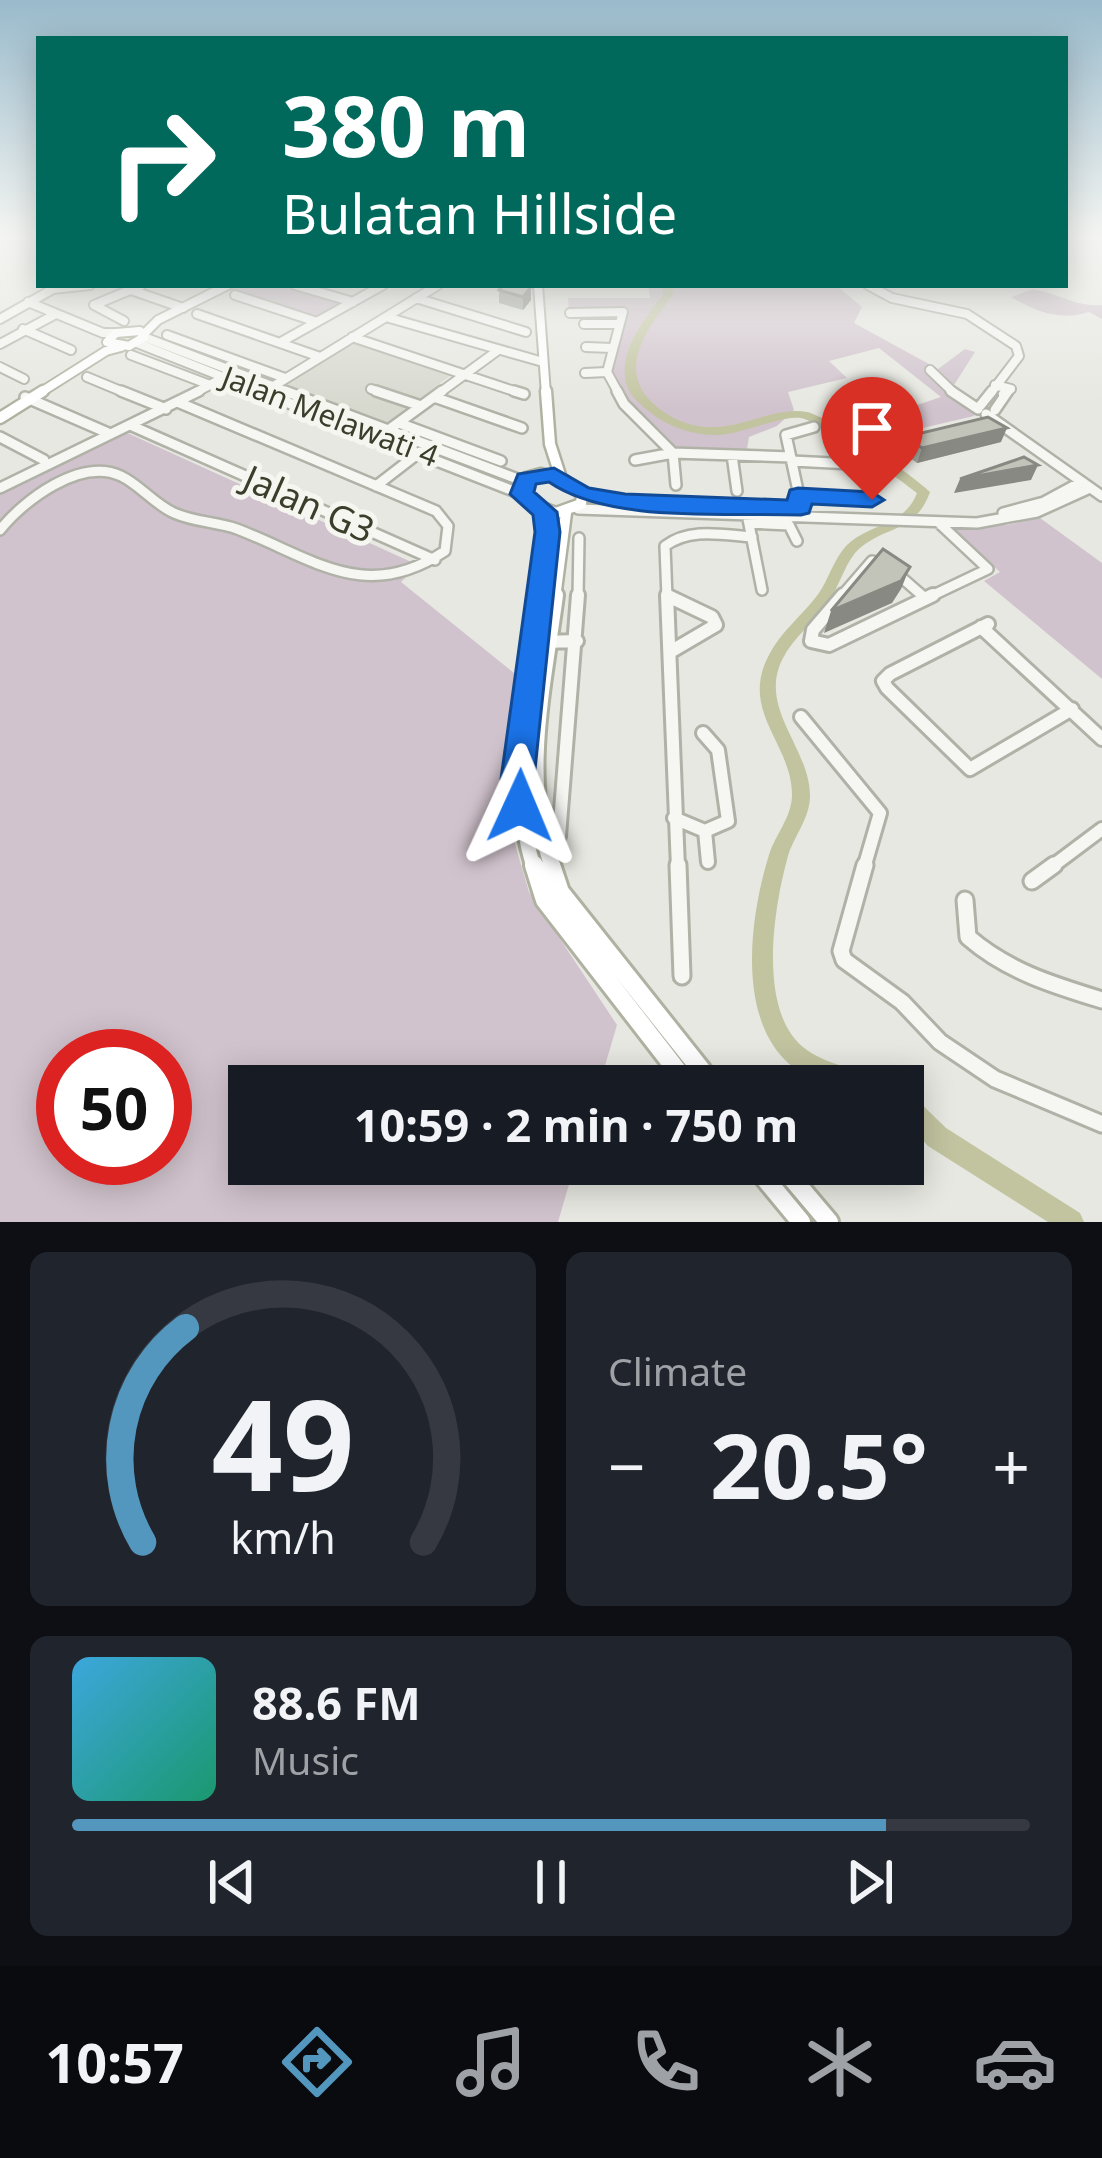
<!DOCTYPE html>
<meta charset="utf-8">
<style>
body{margin:0;font-family:"Noto Sans",sans-serif;background:#20242c;color:#f1f3f6;height:100vh;display:flex;flex-direction:column;font-size:45px;white-space:nowrap}
*{box-sizing:border-box;margin:0}
p{font-size:39px;color:#9ea1a6}
.icon{flex:none;width:66px;height:66px;fill:none;stroke:currentColor;stroke-width:2;stroke-linecap:round;stroke-linejoin:round}
.map{position:relative;height:1222px;overflow:hidden}
.details{display:flex;flex-direction:column;gap:30px;padding:30px;background:#0d0f14;flex:1}
.details>*{flex:none}
.banner{position:absolute;left:36px;top:36px;width:1032px;height:252px;border-radius:0px;box-shadow:0 6px 30px #0003;background:#00695c;color:#fff;overflow:hidden}
.speed{position:absolute;left:36px;top:1029px;display:flex;gap:24px;font-size:60px;font-weight:700;text-align:center}
.speed>*{display:grid;place-content:center;width:156px;height:156px;border-radius:50%;background:#171b24;box-shadow:0 6px 30px #0003;line-height:1}
.speed .limit{border:18px solid #d22;background:#fff;color:#111}
.pin{position:absolute;display:grid;place-items:center;width:102px;height:102px;color:#fff;margin:-123px -51px;border-radius:50% 50% 50% 0;rotate:-45deg;box-shadow:0 0 12px #0007}
.pin .icon{rotate:45deg}
.me{position:absolute;width:132px;margin:-66px;rotate:1deg;stroke-linejoin:round;filter:drop-shadow(0 0 9px #0008)}
.turn{display:flex;align-items:center;gap:42px;height:252px;padding:0 48px;font-size:54px}
.turn .icon{width:156px;height:156px;stroke-width:2.5}
.turn b{display:block;font-size:84px;line-height:102px}
.big{font-size:90px;font-weight:700;line-height:1.1}
.details .widget{flex:1;display:flex;flex-direction:column;justify-content:center;gap:18px;min-width:0;padding:0 42px;border-radius:18px;background:#20242c}
.details .dial{align-items:center;gap:0}
.dial svg{height:312px;overflow:visible;fill:none;stroke:#363941;stroke-width:7;stroke-linecap:round;text-anchor:middle}
.dial text{fill:#f1f3f6;stroke:none}
.song{display:flex;align-items:center;gap:36px}
.cover{width:144px;height:144px;border-radius:18px;background:linear-gradient(135deg,hsl(200 70% 55%),hsl(160 70% 35%))}
.played{height:12px;border-radius:6px;background:linear-gradient(90deg,#5397bf 85%,#363941 85%)}
.keys{display:flex;justify-content:space-around;direction:ltr}
.heat{display:flex;justify-content:space-between;align-items:center;font-size:66px;direction:ltr}
.details .tiles{flex:1;display:grid;gap:30px;grid-template-columns:1fr 1fr}
.widget:last-child{grid-column:span 2}
.trip{position:absolute;left:228px;top:1065px;width:696px;height:120px;border-radius:0px;background:#171b24;box-shadow:0 6px 30px #0003;font-weight:700;line-height:120px;text-align:center}
.menu{display:flex;height:192px;justify-content:space-around;align-items:center;background:#090b0e;color:#9ea1a6}
.menu .icon{width:84px;height:84px}
.menu .on{color:#5397bf}
.menu b{font-size:54px;color:#f1f3f6}
.map>svg:first-child{display:block}
</style>
<div class="map">
<svg width="1102" height="1222" viewBox="0 0 1102 1222">
<rect width="100%" height="100%" fill="#e7e8e1"/>
<path fill="#d7d9cf" d="M356,340L454,373L385,424L284,384Z"/>
<path fill="#d1c3cd" fill-rule="evenodd" d="M237,285H285L344,303L317,319L227,290Z
M648,285H836L862,307L854,323L938,369L965,349L975,352L949,393L976,402L974,416L914,430L893,413L941,397L879,348L829,361L847,378L788,392L794,410L777,426L749,437L747,449L674,448L629,403L612,371L629,310L569,311L568,298H650Z
M1033,289C1059,294 1076,307 1102,305V319L1089,312C1059,321 1037,312 1011,297Z
M123,431L418,565L401,582L514,673L508,820L529,892L617,1025L599,1086H249V1164H575L558,1222H0V488L41,462ZM63,1056H165V1158H63Z
M1040,518L1102,563V679L984,581L1000,572L948,526L1007,525Z"/>
<g fill="none" stroke-linecap="round" stroke-linejoin="round">
<path fill="#c2c4a0" fill-rule="evenodd" d="M662,285H672L673,295C643,334 612,376 664,412C680,423 697,428 716,427C745,426 780,406 807,412C829,417 913,475 930,492C915,535 881,525 855,553C844,567 839,586 829,601C815,621 794,637 783,658C757,708 810,747 810,796C810,818 794,836 788,856C774,906 757,1009 803,1047C823,1064 855,1068 879,1078L883,1086C868,1086 851,1088 837,1086C731,1066 745,932 769,855C775,835 792,817 792,795C792,744 740,712 768,657C780,632 803,615 819,593C829,578 834,559 846,546C869,523 905,526 917,493C898,478 821,422 801,418C783,415 743,433 720,435C695,436 670,428 651,413C642,406 631,397 627,386C616,355 645,317 663,295Z
M903,1090L911,1094L946,1128L1080,1213L1084,1222H1048L928,1146L903,1119Z"/>
<g stroke="#b0b2a7" stroke-width="12">
<path id="minor-far3" d="M295,285L353,302
M868,285L892,298L967,314L1016,346L1019,356L990,394
M131,290L183,308
M235,295L317,322
M416,298L526,332
M28,302L103,333H116
M94,305L142,285
M94,305L124,321
M570,313L623,312L607,372L619,394
M197,314L320,357
M386,317L543,362
M0,319L53,289L90,285
M584,324H619
M23,329L71,350
M167,335L285,378
M144,337L293,394
M352,337L523,394
M281,342L383,285
M137,343L266,394
M0,344L54,315
M586,347L612,348
M131,355L210,385
M0,367L24,379
M930,370L955,394
M585,373L607,372
M87,377L128,394
M995,385L1011,389L1003,394
M272,387L438,285
M371,389L385,394
M193,394L228,375
M438,394L497,351"/>
</g>
<g stroke="#b0b2a7" stroke-width="14">
<path id="minor-far2" d="M121,391L166,409
M258,391L521,494
M285,391L523,481
M376,391L421,406
M514,391L524,394
M617,391L624,404L673,453L676,485
M951,391L978,409
M25,397L108,433
M434,397L522,428
M980,406L992,391
M995,410L1008,391
M986,414L1102,496
M399,423L501,461
M130,425L435,560
M383,434L442,391
M0,437L44,460
M732,455L737,491
M635,460L673,453L791,457
M792,461L852,464
M376,486L420,452
M0,488L199,391
M582,494L620,501
M798,496L872,500
M578,509L977,523L1037,512L1090,488
M746,509L762,590
M1003,513L1044,502L1081,482
M803,514L786,435L814,427
M749,523L789,525L797,541
M0,530C23,501 80,457 121,476C140,485 154,504 174,513C194,522 217,522 237,529C315,559 365,604 445,551L448,526L436,511L180,403
M668,596L673,598
M578,598L579,538
M667,598L665,546C690,527 723,535 752,537
M840,598L872,561L886,564L925,598
M927,598L988,569L939,523"/>
</g>
<g stroke="#b0b2a7" stroke-width="18">
<path id="minor-far1" d="M667,595L678,868
M843,595L813,630L811,641L829,645L933,595
M668,596L712,617L716,625L670,652
M988,624L890,674L883,681L887,688L970,769L1072,709
M981,627L1102,739
M543,642L577,641
M801,717L880,813L864,868
M674,818L705,831L728,821L718,750L703,733
M705,831L708,862
M559,836L578,595
M1050,868L1102,829"/>
</g>
<g stroke="#b0b2a7" stroke-width="21">
<path id="minor" d="M678,865L682,976
M865,865L841,951L844,960L902,1002L940,1042L995,1079L1102,1124
M1032,881L1054,865
M965,900L968,937C1007,971 1053,985 1102,1000"/>
</g>
<g stroke="#b0b2a1" stroke-width="12">
<path id="major-far3" d="M538,285L546,394
M140,331L144,337L129,346L107,342L116,333Z
M144,334L158,320L228,285
M38,394L106,351L121,347"/>
</g>
<g stroke="#b0b2a1" stroke-width="15">
<path id="major-far2" d="M546,391L550,444L561,478
M0,418L43,391
M541,474L561,478L582,494L581,504L556,513L532,504L520,489L526,478Z
M540,598L548,532L545,512
M555,598L566,513"/>
</g>
<g stroke="#b0b2a1" stroke-width="20">
<path id="major-far1" d="M534,868C505,779 529,687 540,595
M552,868C521,778 544,687 556,595"/>
</g>
<g stroke="#b0b2a1" stroke-width="24">
<path id="major" d="M534,865L545,900L689,1086
M551,865L560,892L714,1086
M753,1164L801,1222
M780,1164L829,1222"/>
</g>
<use href="#minor-far3" stroke="#f6f7f3" stroke-width="8"/>
<use href="#minor-far2" stroke="#f6f7f3" stroke-width="9"/>
<use href="#minor-far1" stroke="#f6f7f3" stroke-width="12"/>
<use href="#minor" stroke="#f6f7f3" stroke-width="15"/>
<use href="#major-far3" stroke="#fff" stroke-width="8"/>
<use href="#major-far2" stroke="#fff" stroke-width="10"/>
<use href="#major-far1" stroke="#fff" stroke-width="14"/>
<use href="#major" stroke="#fff" stroke-width="18"/>
</g>
<path fill="#a7a99f" d="M503,285L531,300L523,310L499,303V290Z
M873,415L922,433L1001,442L917,463L869,429Z"/>
<path fill="#888982" d="M531,287V300L523,310V297Z
M1007,428L1001,442L917,463L922,448Z
M1038,465L1031,480L954,493L960,479Z
M910,567L901,589L892,603L824,633L831,611Z"/>
<path fill="#c2c4b9" stroke="#888982" stroke-width="3" d="M503,285H530L531,287L523,297L499,290Z
M891,412L922,433L988,417L1007,428L922,448L873,415Z
M1024,457L1038,465L960,479Z
M883,549L910,567L901,581L831,611Z"/>
<linearGradient id="sky" x2="0" y2="1"><stop stop-color="#99bacb"/><stop offset="0.58" stop-color="#f4f5f2"/><stop offset="1" stop-color="#f4f5f2" stop-opacity="0"/></linearGradient>
<rect width="1102" height="408" fill="url(#sky)"/>
<path fill="#1a73e8" stroke="#114b97" stroke-width="3" d="M554,468L589,488L625,494L787,500L790,490L798,488L872,492L884,500L872,507L812,504L809,513L801,515C727,512 610,524 549,482L536,484L534,492L557,512L560,532L534,779L537,806L532,816L520,821L508,816L501,779L535,532L533,515L510,494L518,474Z"/>
<g text-anchor="middle" stroke-width="10" stroke-linejoin="round" paint-order="stroke">
<g font-size="30" fill="#3b3e2b" stroke="#f5f6f0">
<text transform="translate(330 417) rotate(21)" y="10">Jalan Melawati 4</text>
</g>
<g font-size="36" fill="#3b3e2b" stroke="#f5f6f0">
<text transform="translate(309 504) rotate(24)" y="13">Jalan G3</text>
</g>
</g>
</svg>
<div class="speed"><div class="limit">50</div></div>
<div class="pin" style="left:872px;top:500px;background:#d93025"><svg class="icon" aria-label="arrive" viewBox="0 0 24 24"><path d="M6 21V4h12l-3 4 3 4H6"/></svg></div>
<svg class="me" style="left:520px;top:806px" viewBox="-20 -20 40 40"><path d="M0-17L14 15 0 8-14 15z" fill="#1a73e8" stroke="#fff" stroke-width="4"/></svg>
<div class="trip">10:59 · 2 min · 750 m</div>
<div class="banner">
<div class="turn"><svg class="icon" aria-label="right" viewBox="0 0 24 24"><path d="M7 20v-9h11M14 6l5 5-5 5"/></svg><div><b>380 m</b>Bulatan Hillside</div></div>
</div>
</div>
<section class="details">
<div class="tiles">
<div class="widget dial"><svg viewBox="0 0 100 80">
<path d="M14 69A42 42 0 1 1 86 69"/>
<path d="M14 69A42 42 0 0 1 25 14" stroke="#5397bf"/>
<text x="50" y="56" font-size="32" font-weight="700">49</text>
<text x="50" y="72" font-size="11">km/h</text>
</svg></div>
<div class="widget"><p>Climate</p>
<div class="heat"><a>−</a><b class="big">20.5°</b><a>+</a></div>
</div>
<div class="widget">
<div class="song"><i class="cover"></i><div><b>88.6 FM</b><p>Music</p></div></div>
<div class="played"></div>
<div class="keys"><svg class="icon" aria-label="previous" viewBox="0 0 24 24"><path d="M18 5L8 12l10 7zM5 5v14"/></svg><svg class="icon" aria-label="pause" viewBox="0 0 24 24"><path d="M8 5v14M16 5v14"/></svg><svg class="icon" aria-label="next" viewBox="0 0 24 24"><path d="M6 5l10 7-10 7zM19 5v14"/></svg></div>
</div>
</div>
</section>
<nav class="menu">
<b>10:57</b>
<svg class="icon on" aria-label="directions" viewBox="0 0 24 24"><path d="M12 3l9 9-9 9-9-9zM9 14v-3h6M13 9l2 2-2 2"/></svg>
<svg class="icon" aria-label="music" viewBox="0 0 24 24"><path d="M9 18V5l10-2v13"/><circle cx="6" cy="18" r="3"/><circle cx="16" cy="16" r="3"/></svg>
<svg class="icon" aria-label="phone" viewBox="0 0 24 24"><path d="M5 4h4l2 5-3 2q2 4 5 5l2-3 5 2v4C11 20 4 13 5 4z"/></svg>
<svg class="icon" aria-label="climate" viewBox="0 0 24 24"><path d="M12 3v18M4 7l16 10M4 17L20 7"/></svg>
<svg class="icon" aria-label="car" viewBox="0 0 24 24"><path d="M5 17H2v-5l4-1 3-4h7l3 4 3 1v5h-3M9 17h6M6 11h13"/><circle cx="7" cy="17" r="2"/><circle cx="17" cy="17" r="2"/></svg>
</nav>
